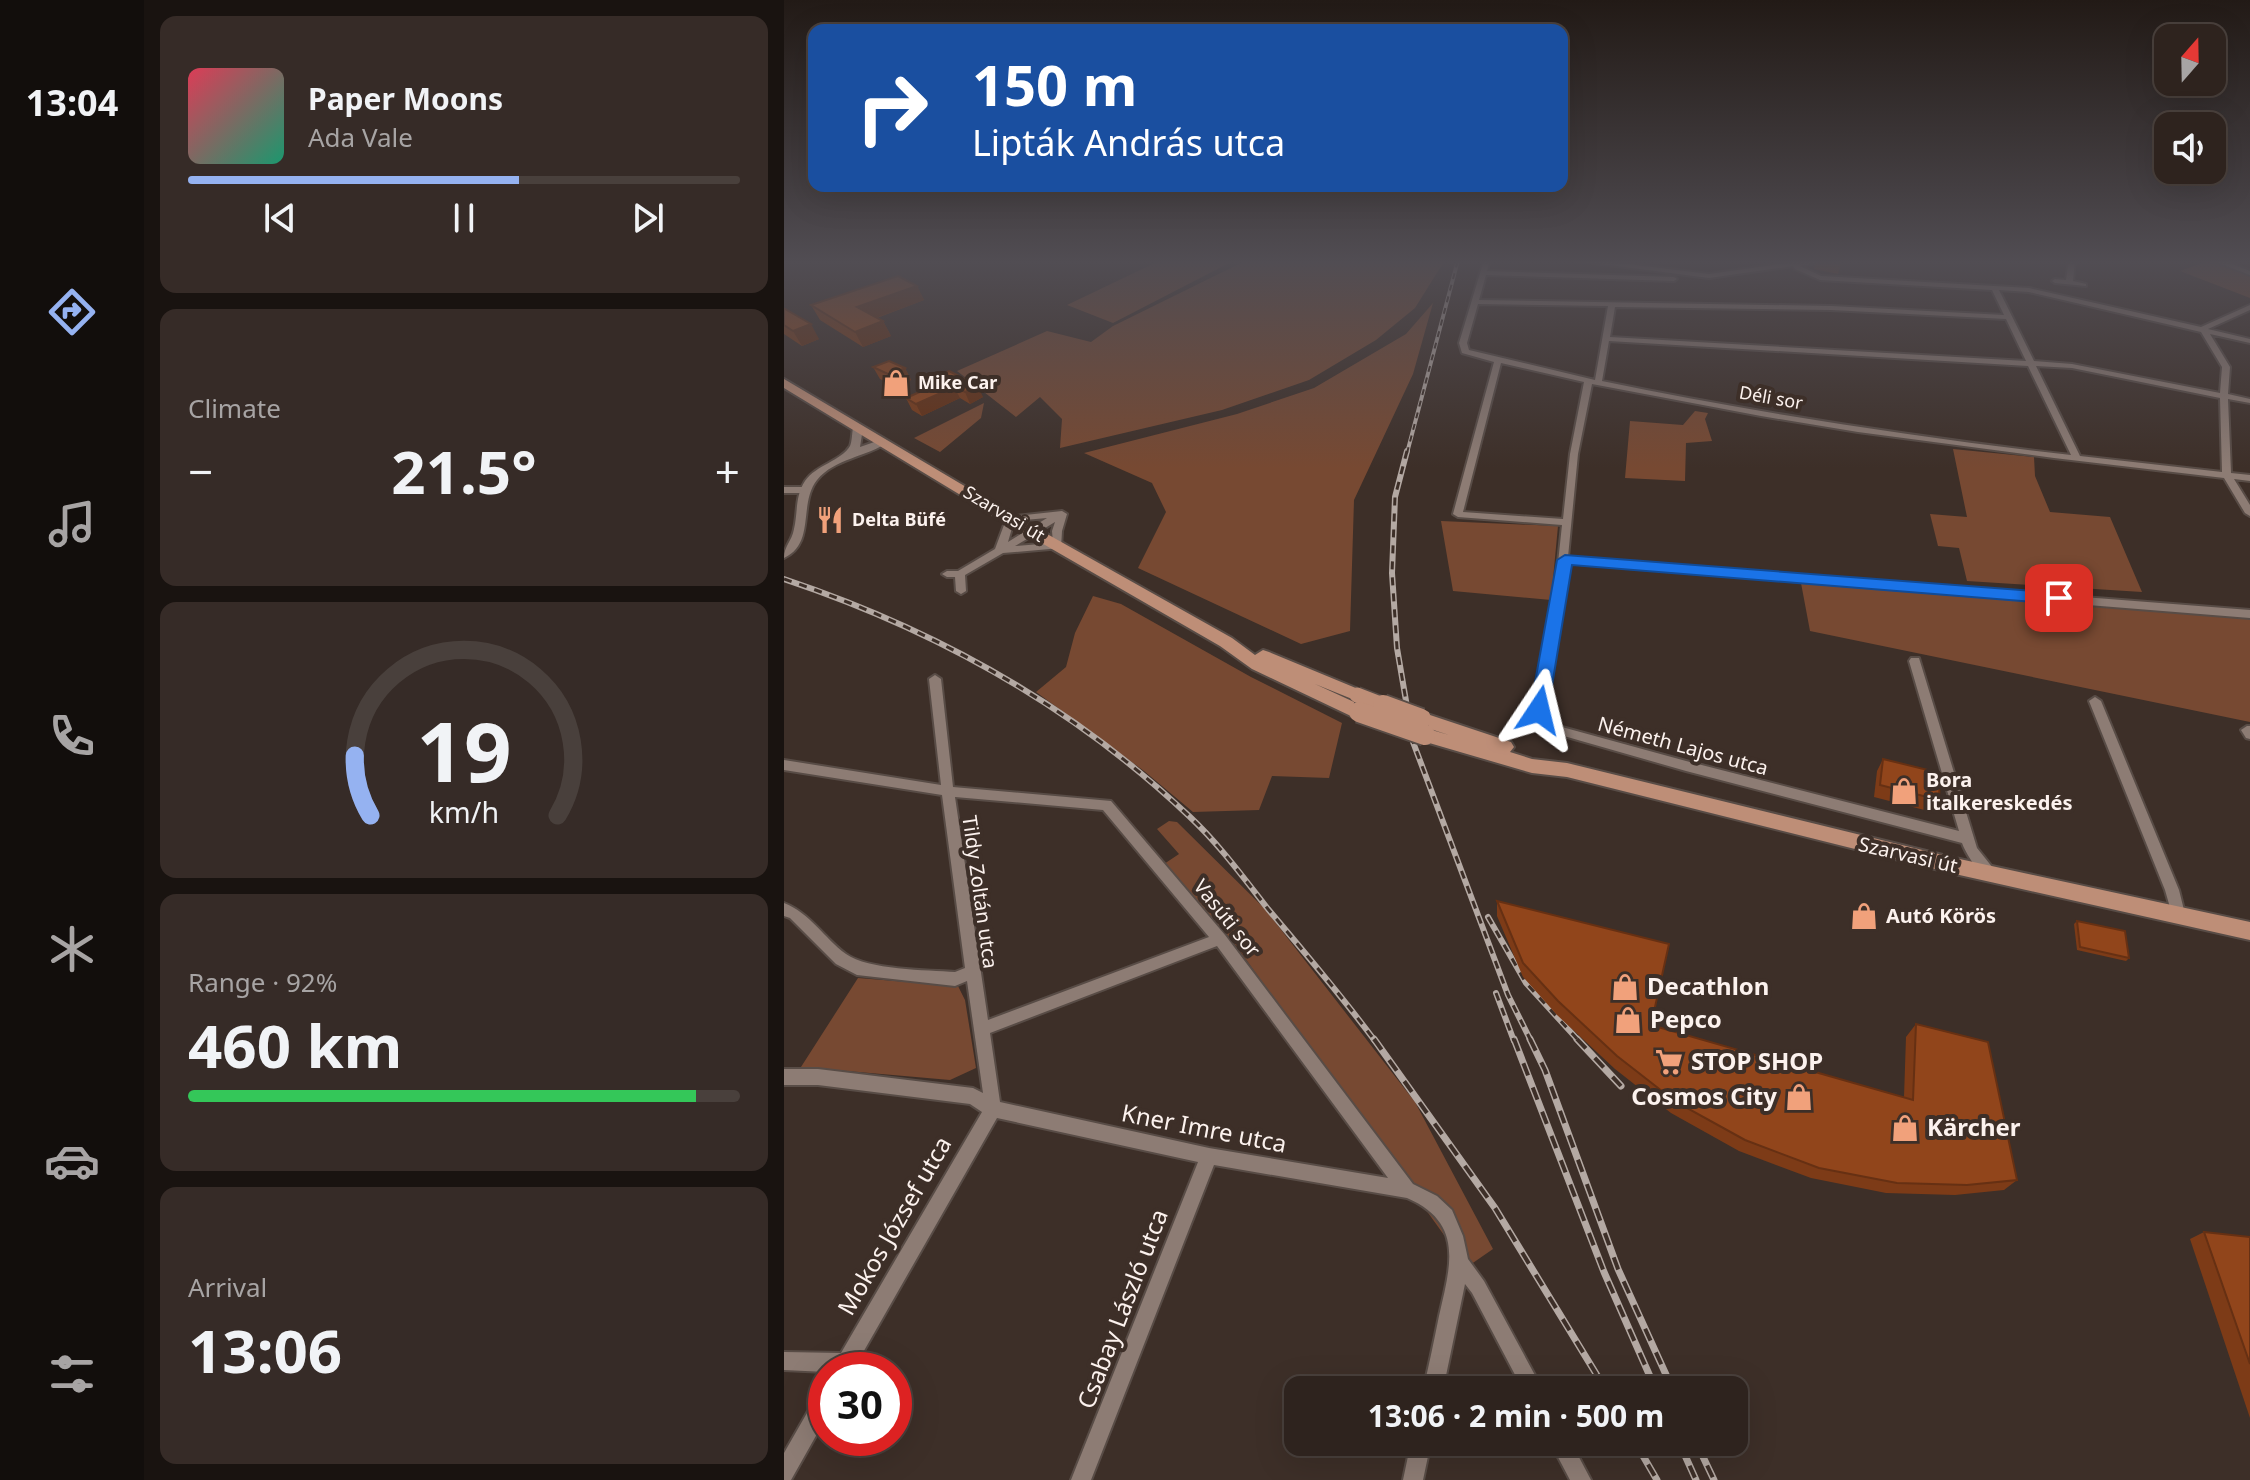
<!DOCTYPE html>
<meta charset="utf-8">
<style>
body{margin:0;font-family:"Noto Sans",sans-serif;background:#362b27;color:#f1f3f6;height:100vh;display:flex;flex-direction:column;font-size:30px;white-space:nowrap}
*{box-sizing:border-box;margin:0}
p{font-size:26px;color:#a7a4a4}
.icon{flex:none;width:44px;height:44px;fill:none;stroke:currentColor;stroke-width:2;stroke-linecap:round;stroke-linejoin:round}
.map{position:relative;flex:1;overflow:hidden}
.panel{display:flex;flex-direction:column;gap:16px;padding:16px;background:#191310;width:640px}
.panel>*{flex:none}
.top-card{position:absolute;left:24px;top:24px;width:760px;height:168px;border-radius:16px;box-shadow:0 8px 32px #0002,0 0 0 2px #49403c;background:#1a4fa0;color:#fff;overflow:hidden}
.needle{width:52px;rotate:20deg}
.buttons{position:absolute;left:1370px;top:24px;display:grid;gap:16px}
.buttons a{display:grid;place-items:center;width:72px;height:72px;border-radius:16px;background:#2e231e;box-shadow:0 8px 32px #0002,0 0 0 2px #49403c;font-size:40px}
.speed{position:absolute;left:24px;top:1352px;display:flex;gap:16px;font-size:40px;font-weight:700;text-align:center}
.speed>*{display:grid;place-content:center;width:104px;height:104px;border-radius:50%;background:#2e231e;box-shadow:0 8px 32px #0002,0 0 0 2px #49403c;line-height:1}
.speed .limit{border:12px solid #d22;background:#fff;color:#111}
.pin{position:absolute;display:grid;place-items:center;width:68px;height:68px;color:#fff;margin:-34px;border-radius:16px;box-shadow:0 4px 12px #0006}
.me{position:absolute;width:88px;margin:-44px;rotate:10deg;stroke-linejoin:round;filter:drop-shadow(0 0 6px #0008)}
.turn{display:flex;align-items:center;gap:28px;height:168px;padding:0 32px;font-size:36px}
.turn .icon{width:104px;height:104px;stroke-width:2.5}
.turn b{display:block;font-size:56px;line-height:68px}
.big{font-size:60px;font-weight:700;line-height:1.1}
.panel .widget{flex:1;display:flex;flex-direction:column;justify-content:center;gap:12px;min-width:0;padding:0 28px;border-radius:16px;background:#362b27}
.panel .dial{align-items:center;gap:0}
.dial svg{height:208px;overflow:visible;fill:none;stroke:#49403c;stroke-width:7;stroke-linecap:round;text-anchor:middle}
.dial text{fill:#f1f3f6;stroke:none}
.song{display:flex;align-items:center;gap:24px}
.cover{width:96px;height:96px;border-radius:12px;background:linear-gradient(135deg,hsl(350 70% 55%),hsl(160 70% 35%))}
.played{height:8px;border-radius:4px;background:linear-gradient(90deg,#95b2f1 60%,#49403c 60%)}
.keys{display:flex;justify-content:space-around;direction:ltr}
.heat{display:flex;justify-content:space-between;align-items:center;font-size:44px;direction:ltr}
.charge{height:12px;border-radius:6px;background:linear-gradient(90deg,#34c759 92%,#49403c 0)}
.trip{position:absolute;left:500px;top:1376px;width:464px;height:80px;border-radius:16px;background:#2e231e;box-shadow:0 8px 32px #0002,0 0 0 2px #49403c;font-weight:700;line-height:80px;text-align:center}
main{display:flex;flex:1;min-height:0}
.tab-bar{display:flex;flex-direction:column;width:144px;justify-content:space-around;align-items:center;background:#120e0c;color:#a7a4a4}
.tab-bar .icon{width:56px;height:56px}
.tab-bar .on{color:#95b2f1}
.tab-bar b{font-size:36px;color:#f1f3f6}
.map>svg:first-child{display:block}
</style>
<main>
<nav class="tab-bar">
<b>13:04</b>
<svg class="icon on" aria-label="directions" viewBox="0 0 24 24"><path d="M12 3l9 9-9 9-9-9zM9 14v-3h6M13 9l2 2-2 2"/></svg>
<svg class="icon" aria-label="music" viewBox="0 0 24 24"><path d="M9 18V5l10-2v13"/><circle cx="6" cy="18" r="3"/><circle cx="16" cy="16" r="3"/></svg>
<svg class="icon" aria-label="phone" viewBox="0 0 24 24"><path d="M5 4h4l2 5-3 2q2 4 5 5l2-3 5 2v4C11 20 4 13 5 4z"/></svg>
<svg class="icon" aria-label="climate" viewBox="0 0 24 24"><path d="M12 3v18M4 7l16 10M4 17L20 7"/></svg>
<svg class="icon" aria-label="car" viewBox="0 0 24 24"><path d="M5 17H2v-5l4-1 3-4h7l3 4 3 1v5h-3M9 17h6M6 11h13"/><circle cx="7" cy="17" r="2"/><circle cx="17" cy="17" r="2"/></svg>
<svg class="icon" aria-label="filters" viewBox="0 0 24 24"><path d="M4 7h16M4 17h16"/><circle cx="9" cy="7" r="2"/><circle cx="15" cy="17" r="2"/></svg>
</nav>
<section class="panel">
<div class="widget">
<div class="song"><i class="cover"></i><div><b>Paper Moons</b><p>Ada Vale</p></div></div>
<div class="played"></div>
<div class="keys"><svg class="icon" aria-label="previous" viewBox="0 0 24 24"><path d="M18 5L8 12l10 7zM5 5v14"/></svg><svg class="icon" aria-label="pause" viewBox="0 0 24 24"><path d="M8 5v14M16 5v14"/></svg><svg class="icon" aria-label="next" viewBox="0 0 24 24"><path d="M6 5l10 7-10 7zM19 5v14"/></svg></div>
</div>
<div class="widget"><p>Climate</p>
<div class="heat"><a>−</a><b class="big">21.5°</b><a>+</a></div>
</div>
<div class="widget dial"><svg viewBox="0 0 100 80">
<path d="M14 69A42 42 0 1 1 86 69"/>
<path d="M14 69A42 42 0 0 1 8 46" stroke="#95b2f1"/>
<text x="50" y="56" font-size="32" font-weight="700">19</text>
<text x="50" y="72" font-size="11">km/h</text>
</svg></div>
<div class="widget"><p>Range · 92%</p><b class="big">460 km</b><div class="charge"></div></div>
<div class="widget"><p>Arrival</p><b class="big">13:06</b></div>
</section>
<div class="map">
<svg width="1466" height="1480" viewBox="0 0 1466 1480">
<rect width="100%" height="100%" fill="#3d2f28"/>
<path fill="#774932" d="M377,260H451L329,323L283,305Z
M463,260H661L631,308L592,340L525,380L438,410L276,448L278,419L256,397L232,417L173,371L263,331L307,342L329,326Z
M1426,260L1466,275V298L1396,271Z
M649,303L629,374L570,500L566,631L517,644L354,568L382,512L368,483L300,453L453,414L530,388L622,334Z
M200,403L197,418L156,452L130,438Z
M911,411L924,413L921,419L928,441L902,443L901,481L841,478L846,421L899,425Z
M1169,449L1250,457L1251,476L1266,512L1326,517L1358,592L1183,581L1175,548L1154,546L1146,514L1183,517Z
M657,521L774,526L767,600L669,591Z
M1017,583L1466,616V722L1026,631Z
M309,596L337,604L467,677L558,723L545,778L488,776L475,810L409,812L360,771L252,692L282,667L291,633Z
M385,821L393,822L481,909L631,1102L709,1249L683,1267L448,940L380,864L395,854L373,829Z
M74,978L174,986L181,1000L192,1068L166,1080L17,1067Z"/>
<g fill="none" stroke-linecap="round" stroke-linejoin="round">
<g stroke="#584c46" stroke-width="4">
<path id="minor" d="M700,260H706L703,271L890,277L893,279L890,281L702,275L695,300L1047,306L1220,315L1208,290L1036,280L1011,269L1009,266L925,278L787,260H811L925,274L1024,260H1045L1016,266L1037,276L1245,288L1417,327L1466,305V310L1424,329L1466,339V343L1426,334L1446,367L1444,394L1466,399V403L1444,399L1447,473L1466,475V481L1450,479L1466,505V516L1461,513L1440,478L1270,458L1074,432L977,416L808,384L794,454L784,557L1466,610V618L784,563L780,601L762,702V720L767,724L902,761L1175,831L1125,661L1127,658H1135L1193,848L1213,873L1211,877C1208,877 1206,879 1204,878C1195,875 1181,852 1178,843L902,771L759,730L750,722V702L770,601L778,525L674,517L669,514L710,362L678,353L675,343ZM1215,290L1245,292L1417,332L1438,367L1436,393L1288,364L1250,361ZM694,304L824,306L811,380L685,350L683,343ZM831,307L1047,310L1222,319L1242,361L826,337ZM825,341L1244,366L1287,455C1130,437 973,413 818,381ZM717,363L800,382L786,454L779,519L679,512ZM1252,366L1288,368L1436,398L1438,472L1296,456Z
M1285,260H1291L1289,281L1302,284V286L1271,283L1268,281L1271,279L1282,280Z
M1427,260H1438L1466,271V275Z
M0,487H22L27,490L22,493H0Z
M278,511L283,514L278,531L277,548L219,553L181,575L182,591L177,594L172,591L171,577H163L158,574L163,571H174L211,549L223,517ZM263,518L224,542L230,521ZM271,522L268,531L269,543L231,546Z
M151,675L157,679L169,787L327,801L441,935L629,1184L653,1196L668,1210L679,1236L684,1259L700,1281L759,1390H739L688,1293L681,1284L659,1390H639C645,1365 650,1341 655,1316C666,1267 681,1223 623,1198L430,1165L307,1480H287L414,1162L213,1118L69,1370H42V1372L0,1370V1352L57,1353L198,1112L186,1104L34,1085H0V1069H34L189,1088L199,1093L183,981L171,986L73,975L52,964L6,918L0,916V903C26,913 40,938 62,954C84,970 143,970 171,972L181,968L158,795L0,770V760L157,785L145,679ZM171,797L319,810L425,937L204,1020ZM433,946L604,1178L425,1148L216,1102L206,1033Z
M1311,697L1317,701L1395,890L1401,914L1399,918L1394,920L1389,918L1381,890L1305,701Z
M1463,726H1466V739L1462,738L1457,730Z
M42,1389V1418L7,1480H0V1453L35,1392Z
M627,1442H647L639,1480H619Z
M766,1442H787L807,1480H786Z"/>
</g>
<g stroke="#584c46" stroke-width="4">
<path id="tertiary" d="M74,425L79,428L76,447L99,439L104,442C83,457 51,458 33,480C14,504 32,543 0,558C0,546 8,541 10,529C14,512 11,496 21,481C32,465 57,461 66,446C68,442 68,433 69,428Z"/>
</g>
<g stroke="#584c46" stroke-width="4">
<path id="primary" d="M0,379L231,516L448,638L471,655L479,650L485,652L579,691L582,695L573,701L531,684L581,707L584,712L581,717H569L468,669L436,646L221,522L0,388Z
M637,712L727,742L730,747L726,752L748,759L783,763L1171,858L1466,922V940L1171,874L783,777L748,773L635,740L632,735L635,730L641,728L665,735L631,724L628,719L631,714Z"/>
</g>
<use href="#minor" fill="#8d7c74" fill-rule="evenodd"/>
<use href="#tertiary" fill="#8d7c74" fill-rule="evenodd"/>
<use href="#primary" fill="#be8e77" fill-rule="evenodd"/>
<g stroke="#b4a9a3" stroke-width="4">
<path id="rail-far2" d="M623,453L674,260"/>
</g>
<g stroke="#b4a9a3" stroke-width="6">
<path id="rail-far1" d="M623,451L611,497L608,573L613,648L629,742L724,995L747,1041
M0,579C150,629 290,707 405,816C435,844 459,877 484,909C520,952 557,995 591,1041
M704,917L742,983L795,1041
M712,993L730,1041"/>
</g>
<g stroke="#b4a9a3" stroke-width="7">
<path id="rail" d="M590,1039L711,1208L822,1390
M730,1039L820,1272L872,1390
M746,1039L761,1070L834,1269L889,1390
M793,1039L837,1086
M851,1442L873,1480
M895,1442L912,1480
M912,1442L930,1480"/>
</g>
<use href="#rail-far2" stroke="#3d2f28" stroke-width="2" stroke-dasharray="6" stroke-linecap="butt"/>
<use href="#rail-far1" stroke="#3d2f28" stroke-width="3" stroke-dasharray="8" stroke-linecap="butt"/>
<use href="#rail" stroke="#3d2f28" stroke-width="4" stroke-dasharray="13" stroke-linecap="butt"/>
<g stroke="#584c46" stroke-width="18" stroke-linecap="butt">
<path id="primary-bridge-far1" d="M573,695L604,707"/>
</g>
<g stroke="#584c46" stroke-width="24" stroke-linecap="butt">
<path id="primary-bridge" d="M599,705L637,719
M575,712L641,735"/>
</g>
<use href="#primary-bridge-far1" stroke="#be8e77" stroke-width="15"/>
<use href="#primary-bridge" stroke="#be8e77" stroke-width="20"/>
</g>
<path fill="#7d3b17" d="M1032,260H1053L1057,263L1054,274L1030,269Z
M133,286L140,300L93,318L99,321L107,336L79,347L36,320L27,305Z
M0,309L35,339L18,346L0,334Z
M89,367L121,368L127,380L112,387L96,379Z
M165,371L199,397L186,404L176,398L138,416L128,410L122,398L149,386L146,380Z
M1099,759L1155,800L1148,812L1090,797L1093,771Z
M713,901L867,1025L1120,1097L1122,1037L1132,1024L1233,1180L1220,1190L1171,1195L1102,1193L1027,1178L955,1151L887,1113L831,1069L773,1015L739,977L713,916Z
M1293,921L1345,958L1342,961L1293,950L1290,924Z
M1420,1232L1466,1237V1418L1406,1239Z"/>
<path fill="#663013" d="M133,286L140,300L81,322L73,307Z
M99,321L107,336L79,347L71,332Z
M27,324L35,339L18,346L9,331Z
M121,368L127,380L112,387L106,375Z
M194,386L199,397L186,404L181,392Z
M170,387L176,398L138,416L132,404Z"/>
<path fill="#91451b" stroke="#663013" stroke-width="2" d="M114,276L133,286L73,307L99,321L71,332L27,305Z
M0,309H1L27,324L9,331L0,325Z
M105,361L121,368L106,375L89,367Z
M165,371L194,386L181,392L170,387L132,404L122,398L154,384L146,380Z
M1099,759L1156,773L1155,800L1096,785Z
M713,901L885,944L867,1025L1129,1100L1132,1024L1204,1042L1233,1180L1183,1185L1113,1183L1035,1168L961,1140L892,1102L833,1056L774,1001L739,963Z
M1293,921L1341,931L1345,958L1296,947Z
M1420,1232L1466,1237V1364Z"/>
<linearGradient id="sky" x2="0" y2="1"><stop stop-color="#221a16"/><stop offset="0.56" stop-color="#514d53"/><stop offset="1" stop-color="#514d53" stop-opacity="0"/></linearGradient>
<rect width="1466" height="468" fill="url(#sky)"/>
<path fill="#1a73e8" stroke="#114b97" stroke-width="2" d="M781,555L1275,593L1283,598L1275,604L788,565L764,710L755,716L746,710L773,560Z"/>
<defs>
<g id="shop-bare" transform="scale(2.16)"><path d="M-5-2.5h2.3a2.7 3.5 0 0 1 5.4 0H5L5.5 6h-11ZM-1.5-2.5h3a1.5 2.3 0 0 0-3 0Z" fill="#f1a17b" stroke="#3d2f28" stroke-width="2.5" paint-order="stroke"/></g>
<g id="restaurant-bare" transform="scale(2.16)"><path d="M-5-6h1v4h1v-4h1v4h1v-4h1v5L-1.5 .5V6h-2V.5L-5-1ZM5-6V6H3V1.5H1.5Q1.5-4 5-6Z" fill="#f1a17b" stroke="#3d2f28" stroke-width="2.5" paint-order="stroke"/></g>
<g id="supermarket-bare" transform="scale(2.16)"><path d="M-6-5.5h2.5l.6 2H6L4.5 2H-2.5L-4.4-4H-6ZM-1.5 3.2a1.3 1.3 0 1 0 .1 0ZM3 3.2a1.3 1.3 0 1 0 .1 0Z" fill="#f1a17b" stroke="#3d2f28" stroke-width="2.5" paint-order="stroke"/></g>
</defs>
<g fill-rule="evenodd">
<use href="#shop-bare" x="112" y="383"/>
<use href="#restaurant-bare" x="46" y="520"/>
<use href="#shop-bare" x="1120" y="791"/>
<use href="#shop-bare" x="1080" y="916"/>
<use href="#shop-bare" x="841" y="987"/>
<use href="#shop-bare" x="844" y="1020"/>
<use href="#supermarket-bare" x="885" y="1062"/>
<use href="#shop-bare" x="1015" y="1097"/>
<use href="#shop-bare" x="1121" y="1128"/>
</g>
<g text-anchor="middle" stroke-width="8" stroke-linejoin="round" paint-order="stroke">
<g font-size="18" font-weight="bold" fill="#fcf2ee" stroke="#3d2f28" text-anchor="start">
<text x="134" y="389">Mike Car</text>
<text x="68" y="526">Delta Büfé</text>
</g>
<g font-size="18" fill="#fcf2ee" stroke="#3d2f28">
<text transform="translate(987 398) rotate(10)" y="6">Déli sor</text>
<text transform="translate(220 514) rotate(31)" y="6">Szarvasi út</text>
</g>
<g font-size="20" fill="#fcf2ee" stroke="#3d2f28">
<text transform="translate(899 746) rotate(15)" y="7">Németh Lajos utca</text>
<text transform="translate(1124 855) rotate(13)" y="7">Szarvasi út</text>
<text transform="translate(196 892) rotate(82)" y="7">Tildy Zoltán utca</text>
<text transform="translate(443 918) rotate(51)" y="7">Vasúti sor</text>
</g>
<g font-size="20" font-weight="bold" fill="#fcf2ee" stroke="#3d2f28" text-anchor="start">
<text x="1142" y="787">Bora<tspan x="1142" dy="23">italkereskedés</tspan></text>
<text x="1102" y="923">Autó Körös</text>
</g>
<g font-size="24" font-weight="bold" fill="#fcf2ee" stroke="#3d2f28" text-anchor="start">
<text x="863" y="995">Decathlon</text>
<text x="866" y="1028">Pepco</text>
<text x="907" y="1070">STOP SHOP</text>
<text x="993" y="1105" text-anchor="end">Cosmos City</text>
<text x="1143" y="1136">Kärcher</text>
</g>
<g font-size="24" fill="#fcf2ee" stroke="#3d2f28">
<text transform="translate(420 1129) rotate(11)" y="8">Kner Imre utca</text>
<text transform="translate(111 1226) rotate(-60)" y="8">Mokos József utca</text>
<text transform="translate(339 1309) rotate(-69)" y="8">Csabay László utca</text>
</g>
</g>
</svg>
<div class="buttons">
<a><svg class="needle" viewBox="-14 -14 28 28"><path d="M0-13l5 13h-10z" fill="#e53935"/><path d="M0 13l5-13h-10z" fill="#a7a4a4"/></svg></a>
<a><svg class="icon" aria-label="sound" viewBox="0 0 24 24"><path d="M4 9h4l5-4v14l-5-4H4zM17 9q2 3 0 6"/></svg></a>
</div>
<div class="speed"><div class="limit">30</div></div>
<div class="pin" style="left:1275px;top:598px;background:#d93025"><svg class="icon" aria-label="arrive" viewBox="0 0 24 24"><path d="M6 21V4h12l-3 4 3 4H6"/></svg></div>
<svg class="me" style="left:755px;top:710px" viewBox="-20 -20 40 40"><path d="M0-17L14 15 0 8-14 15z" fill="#1a73e8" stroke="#fff" stroke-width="4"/></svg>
<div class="trip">13:06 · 2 min · 500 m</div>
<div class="top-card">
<div class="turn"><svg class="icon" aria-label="right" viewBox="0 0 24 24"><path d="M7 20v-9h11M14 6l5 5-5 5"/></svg><div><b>150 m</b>Lipták András utca</div></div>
</div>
</div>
</main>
